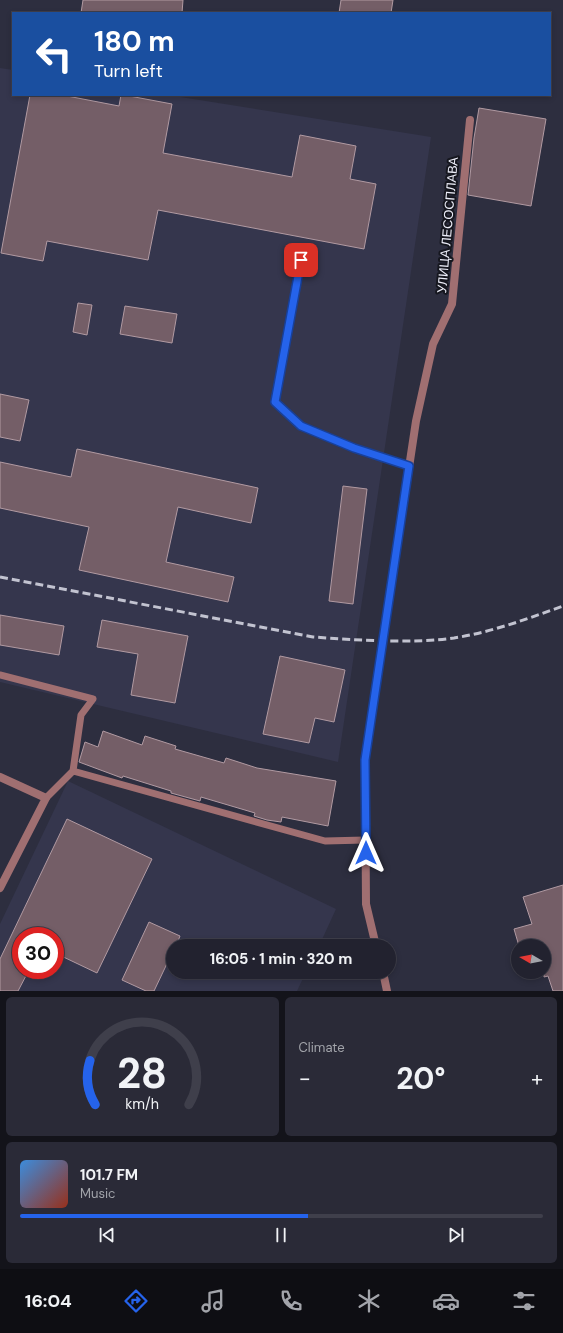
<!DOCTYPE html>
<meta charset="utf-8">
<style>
body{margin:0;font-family:"DM Sans",sans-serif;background:#2a2a37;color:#f1f3f6;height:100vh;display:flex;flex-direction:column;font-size:15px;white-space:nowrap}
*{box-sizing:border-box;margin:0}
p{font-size:13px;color:#a2a4aa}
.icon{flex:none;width:22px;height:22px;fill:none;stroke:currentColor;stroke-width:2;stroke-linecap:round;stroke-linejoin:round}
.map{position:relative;height:991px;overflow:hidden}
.sheet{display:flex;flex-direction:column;gap:6px;padding:6px;background:#13131a;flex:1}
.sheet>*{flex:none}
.hud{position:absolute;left:12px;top:12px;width:539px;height:84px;border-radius:0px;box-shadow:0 2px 6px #0003,0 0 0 1px #3f3f4b;background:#1a4fa0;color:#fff;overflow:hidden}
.needle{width:26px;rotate:279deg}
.fabs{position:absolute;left:511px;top:939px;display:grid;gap:8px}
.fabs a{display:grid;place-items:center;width:40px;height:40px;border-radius:50%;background:#22222f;box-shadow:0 2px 6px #0003,0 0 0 1px #3f3f4b;font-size:20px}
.speed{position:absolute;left:12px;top:927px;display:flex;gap:8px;font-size:20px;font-weight:700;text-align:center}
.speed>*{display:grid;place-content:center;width:52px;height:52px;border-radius:50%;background:#22222f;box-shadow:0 2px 6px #0003,0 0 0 1px #3f3f4b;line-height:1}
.speed .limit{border:6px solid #d22;background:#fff;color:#111}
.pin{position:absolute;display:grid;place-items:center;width:34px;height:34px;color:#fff;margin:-17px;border-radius:8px;box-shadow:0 2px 6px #0006}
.me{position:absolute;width:44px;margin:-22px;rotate:0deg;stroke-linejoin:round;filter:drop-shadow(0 0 3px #0008)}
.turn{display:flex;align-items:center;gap:14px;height:84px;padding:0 16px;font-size:18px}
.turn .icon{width:52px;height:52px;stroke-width:2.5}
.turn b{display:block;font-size:28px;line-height:34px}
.big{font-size:30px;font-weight:700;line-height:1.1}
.sheet .tile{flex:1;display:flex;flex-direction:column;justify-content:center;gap:6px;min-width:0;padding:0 14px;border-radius:6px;background:#2a2a37}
.sheet .dial{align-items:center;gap:0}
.dial svg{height:104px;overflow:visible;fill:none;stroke:#3f3f4b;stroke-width:7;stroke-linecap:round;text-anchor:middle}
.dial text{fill:#f1f3f6;stroke:none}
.song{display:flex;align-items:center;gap:12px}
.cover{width:48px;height:48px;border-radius:6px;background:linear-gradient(135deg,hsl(210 70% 55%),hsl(10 70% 35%))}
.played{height:4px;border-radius:2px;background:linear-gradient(90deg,#2563eb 55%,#3f3f4b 55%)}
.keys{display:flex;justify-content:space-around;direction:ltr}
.heat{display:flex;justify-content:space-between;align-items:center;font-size:22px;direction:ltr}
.sheet .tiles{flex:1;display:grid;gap:6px;grid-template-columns:1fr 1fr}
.tile:last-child{grid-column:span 2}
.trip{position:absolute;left:166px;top:939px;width:230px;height:40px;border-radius:20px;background:#22222f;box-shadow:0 2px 6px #0003,0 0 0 1px #3f3f4b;font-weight:700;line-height:40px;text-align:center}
.dock{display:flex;height:64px;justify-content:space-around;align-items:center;background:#0e0e13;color:#a2a4aa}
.dock .icon{width:28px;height:28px}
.dock .selected{color:#2563eb}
.dock b{font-size:18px;color:#f1f3f6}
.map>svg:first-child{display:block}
</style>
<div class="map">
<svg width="563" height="991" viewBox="0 0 563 991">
<rect width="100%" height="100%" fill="#2d2e3f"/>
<path fill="#35364d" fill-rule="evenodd" d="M0,68L13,70V95H168L431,137L338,762L0,682Z
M68,781L336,909L319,946H173V972H306L297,991H0V924ZM21,936H55V970H21Z"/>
<path fill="#745e67" stroke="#b19aa2" d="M83,0H183L182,13H81Z
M341,0H393L391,13H339Z
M30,95H62L119,106L121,95H124L172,104L163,153L292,177L300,135L356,146L350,179L376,184L364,249L158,210L148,260L47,241L43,261L1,253Z
M479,108L546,119L531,206L468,195L474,138Z
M78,303L92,305L87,335L73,332Z
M125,306L177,314L172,343L120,334Z
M0,394L29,400L20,441L0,437Z
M77,449L258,488L251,523L178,507L166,562L234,577L228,602L79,570L89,527L0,508V462L71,477Z
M343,486L367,489L353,604L329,601Z
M0,615L64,626L59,655L0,645Z
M102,620L188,636L175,703L131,695L138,654L97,647Z
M280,656L345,670L334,722L315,718L309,743L263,734Z
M103,731L142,745L145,736L176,746L175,749L224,763L226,758L257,768L336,781L328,826L282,817L281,822L267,820L254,816L255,813L201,797L200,801L171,793V791L123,776L122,778L79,762L85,742L98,747Z
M67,819L152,859L97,973L55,953V936H21V970H29L18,991H0V959Z
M563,885V991H553L548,976L544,977V946H519L514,929L532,924L523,897Z
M149,922L180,936L176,946H173V951L154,991H146L122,980Z"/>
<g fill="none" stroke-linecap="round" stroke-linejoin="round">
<path stroke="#a06f71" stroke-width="7" d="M301,260L275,402L301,426L354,448L409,466
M0,675L93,699L81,715L73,771
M46,798L73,771L325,841L365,840"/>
<path stroke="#a06f71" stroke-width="8" d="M0,777L46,798L0,888
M376,946L366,904L365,760L416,421L433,344L452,304L470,120
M383,972L387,991"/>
<path stroke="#c2c3d0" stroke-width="3" stroke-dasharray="8 4" stroke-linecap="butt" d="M0,577L313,637C356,640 412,644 454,638C492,632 527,619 563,606"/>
</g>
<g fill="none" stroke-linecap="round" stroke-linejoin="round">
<g stroke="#184099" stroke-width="10">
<path id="route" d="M301,260L275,402L301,426L354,448L409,466L365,760L366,853"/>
</g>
<use href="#route" stroke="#2563eb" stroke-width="7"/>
</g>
<g text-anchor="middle" stroke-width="4" stroke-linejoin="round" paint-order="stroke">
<g font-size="13" fill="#ecedf8" stroke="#16171f">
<text transform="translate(447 225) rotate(-85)" y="5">УЛИЦА ЛЕСОСПЛАВА</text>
</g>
</g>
</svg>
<div class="fabs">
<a><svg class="needle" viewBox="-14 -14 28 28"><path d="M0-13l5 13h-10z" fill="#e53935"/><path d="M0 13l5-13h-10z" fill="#a2a4aa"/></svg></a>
</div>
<div class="speed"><div class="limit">30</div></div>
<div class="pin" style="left:301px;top:260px;background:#d93025"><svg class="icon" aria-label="arrive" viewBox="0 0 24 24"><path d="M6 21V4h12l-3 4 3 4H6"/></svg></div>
<svg class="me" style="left:366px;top:853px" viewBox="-20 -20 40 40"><path d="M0-17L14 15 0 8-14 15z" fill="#2563eb" stroke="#fff" stroke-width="4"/></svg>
<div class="trip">16:05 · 1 min · 320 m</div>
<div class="hud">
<div class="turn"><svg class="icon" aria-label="left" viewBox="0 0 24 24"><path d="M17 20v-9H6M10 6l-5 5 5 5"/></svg><div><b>180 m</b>Turn left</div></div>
</div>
</div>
<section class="sheet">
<div class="tiles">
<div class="tile dial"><svg viewBox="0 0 100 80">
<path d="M14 69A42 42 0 1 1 86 69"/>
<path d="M14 69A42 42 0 0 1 10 35" stroke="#2563eb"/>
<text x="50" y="56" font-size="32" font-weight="700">28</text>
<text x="50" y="72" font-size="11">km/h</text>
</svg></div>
<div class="tile"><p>Climate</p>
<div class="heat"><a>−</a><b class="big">20°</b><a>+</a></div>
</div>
<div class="tile">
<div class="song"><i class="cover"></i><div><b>101.7 FM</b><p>Music</p></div></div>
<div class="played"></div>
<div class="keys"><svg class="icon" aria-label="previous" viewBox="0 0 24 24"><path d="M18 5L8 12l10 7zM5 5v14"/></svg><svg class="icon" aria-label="pause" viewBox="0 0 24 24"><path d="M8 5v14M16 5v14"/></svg><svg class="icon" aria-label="next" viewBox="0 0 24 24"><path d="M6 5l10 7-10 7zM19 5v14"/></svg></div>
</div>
</div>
</section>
<nav class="dock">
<b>16:04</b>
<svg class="icon selected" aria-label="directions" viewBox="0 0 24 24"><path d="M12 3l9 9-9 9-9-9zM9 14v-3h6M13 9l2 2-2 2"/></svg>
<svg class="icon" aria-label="music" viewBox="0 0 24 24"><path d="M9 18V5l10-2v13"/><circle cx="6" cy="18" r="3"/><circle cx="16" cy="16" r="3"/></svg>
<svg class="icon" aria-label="phone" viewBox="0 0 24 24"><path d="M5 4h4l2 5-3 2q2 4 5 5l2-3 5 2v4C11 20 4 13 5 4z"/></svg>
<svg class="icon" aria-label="climate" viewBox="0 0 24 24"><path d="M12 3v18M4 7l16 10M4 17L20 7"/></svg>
<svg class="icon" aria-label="car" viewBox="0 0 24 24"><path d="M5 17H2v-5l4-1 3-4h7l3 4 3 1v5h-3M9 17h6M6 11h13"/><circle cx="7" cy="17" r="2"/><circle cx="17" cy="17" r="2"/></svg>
<svg class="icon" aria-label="filters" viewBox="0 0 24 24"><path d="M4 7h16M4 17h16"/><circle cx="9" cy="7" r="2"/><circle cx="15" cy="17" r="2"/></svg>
</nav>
